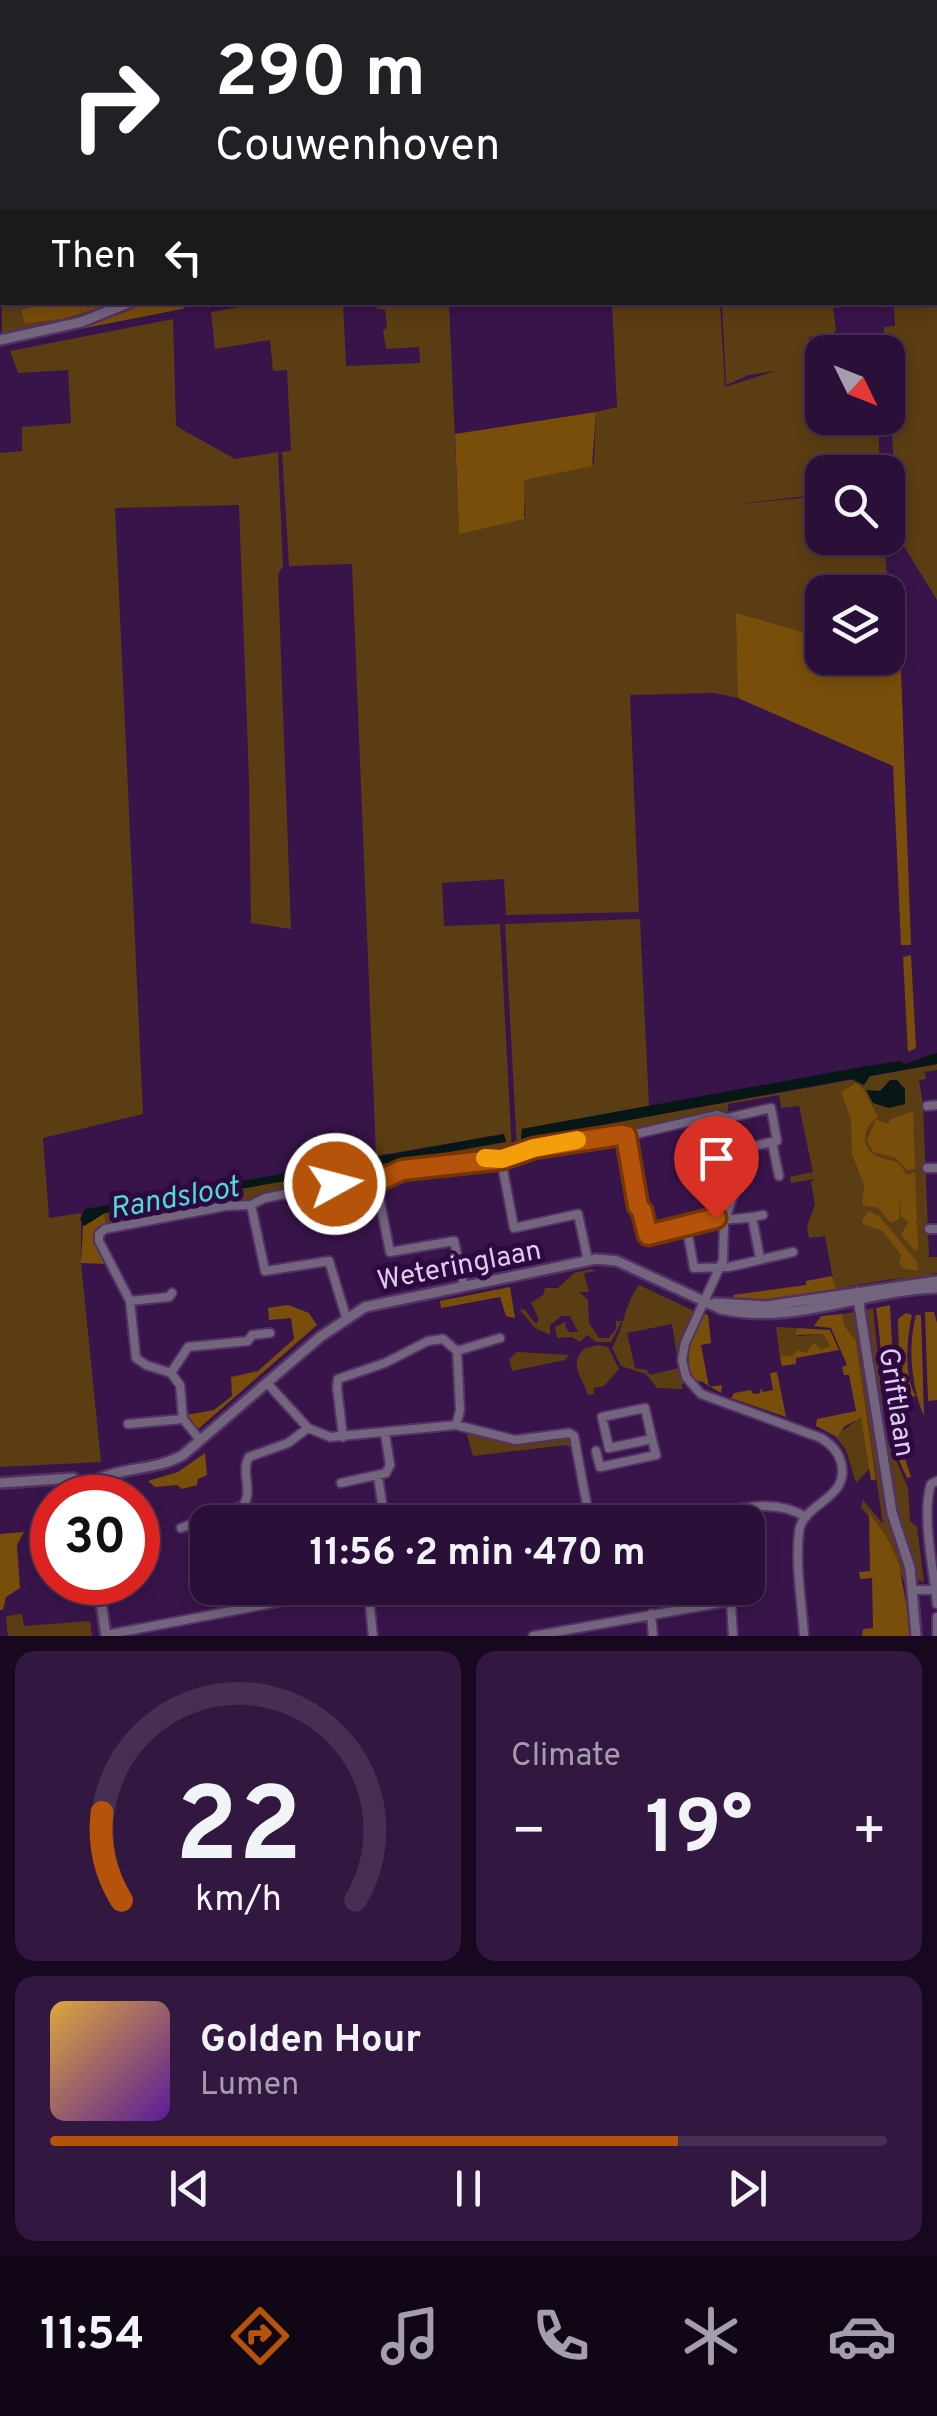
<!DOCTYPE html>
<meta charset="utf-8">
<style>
body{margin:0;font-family:Overpass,sans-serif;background:#321840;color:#f1f3f6;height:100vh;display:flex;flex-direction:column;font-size:38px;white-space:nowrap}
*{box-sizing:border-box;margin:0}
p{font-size:32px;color:#a59cae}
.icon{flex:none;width:55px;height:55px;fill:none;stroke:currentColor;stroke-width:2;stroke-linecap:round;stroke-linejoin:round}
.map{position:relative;height:1636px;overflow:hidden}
.panel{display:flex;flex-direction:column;gap:15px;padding:15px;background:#17081f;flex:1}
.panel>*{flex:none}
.hud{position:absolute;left:0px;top:0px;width:938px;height:305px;box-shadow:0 5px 15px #0003,0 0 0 2px #462f53;background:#202124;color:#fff;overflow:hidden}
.needle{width:65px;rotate:133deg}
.controls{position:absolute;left:805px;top:335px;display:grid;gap:20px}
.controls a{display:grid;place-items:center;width:100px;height:100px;border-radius:20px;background:#2a0f38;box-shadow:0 5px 15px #0003,0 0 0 2px #462f53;font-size:50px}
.speed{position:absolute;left:30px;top:1475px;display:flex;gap:20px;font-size:50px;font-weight:700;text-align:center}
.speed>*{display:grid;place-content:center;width:130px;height:130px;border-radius:50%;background:#2a0f38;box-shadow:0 5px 15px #0003,0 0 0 2px #462f53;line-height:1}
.speed .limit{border:15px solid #d22;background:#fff;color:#111}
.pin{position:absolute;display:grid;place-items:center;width:85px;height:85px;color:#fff;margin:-102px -42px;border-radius:50% 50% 50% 0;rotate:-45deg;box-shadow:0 0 10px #0007}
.pin .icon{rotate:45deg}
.me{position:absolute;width:110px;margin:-55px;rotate:83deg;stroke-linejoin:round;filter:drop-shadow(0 0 8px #0008)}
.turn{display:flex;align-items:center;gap:35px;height:210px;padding:0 50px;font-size:45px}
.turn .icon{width:130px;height:130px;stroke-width:2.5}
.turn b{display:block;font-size:70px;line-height:85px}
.then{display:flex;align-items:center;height:95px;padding:0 50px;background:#0003;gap:20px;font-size:38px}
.big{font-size:75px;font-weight:700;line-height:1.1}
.panel .tile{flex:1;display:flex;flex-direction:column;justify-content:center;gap:15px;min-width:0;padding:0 35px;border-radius:20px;background:#321840}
.panel .dial{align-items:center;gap:0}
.dial svg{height:260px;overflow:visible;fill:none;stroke:#462f53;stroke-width:7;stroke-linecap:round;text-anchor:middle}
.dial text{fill:#f1f3f6;stroke:none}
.song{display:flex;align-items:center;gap:30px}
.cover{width:120px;height:120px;border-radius:15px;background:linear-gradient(135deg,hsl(40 70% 55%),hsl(270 70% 35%))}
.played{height:10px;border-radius:5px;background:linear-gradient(90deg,#b45309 75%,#462f53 75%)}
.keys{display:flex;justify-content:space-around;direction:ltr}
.heat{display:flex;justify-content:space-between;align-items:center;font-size:55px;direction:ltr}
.panel .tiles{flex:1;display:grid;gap:15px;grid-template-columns:1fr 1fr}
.tile:last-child{grid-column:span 2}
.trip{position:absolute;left:190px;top:1505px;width:575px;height:100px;border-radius:20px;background:#2a0f38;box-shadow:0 5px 15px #0003,0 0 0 2px #462f53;font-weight:700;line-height:100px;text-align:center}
.tab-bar{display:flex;height:160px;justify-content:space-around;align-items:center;background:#110616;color:#a59cae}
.tab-bar .icon{width:70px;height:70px}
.tab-bar .current{color:#b45309}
.tab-bar b{font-size:45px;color:#f1f3f6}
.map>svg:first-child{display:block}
</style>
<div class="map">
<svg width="937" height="1636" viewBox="0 0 937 1636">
<rect width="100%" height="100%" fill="#38144b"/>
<path fill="#5b3d14" d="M0,0H198L2,2V302L118,303L77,319L2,334Z
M271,0H937V179L935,2H271Z
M935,185H937V600L897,535L888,352H884V327L895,326L894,304L883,308L881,303L935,302Z
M262,303H343L346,366L420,363L419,347L386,349L383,330L387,328L385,310L377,309L376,303H449L459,533L525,516L523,480L594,463L596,412L617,407L612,303H720L725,387L775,371L749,375L726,385L722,303H842V307L833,308L836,330L833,334L809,337L813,383L822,387V418H878L880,472H822V494L730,505L822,496V538H884C886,575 894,615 888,652V592H822V640L819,637L738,689V698L714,693L630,695L639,912L506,915L504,879L442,883L444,926L500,924L512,1152L434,1162L377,1176L289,1188L243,1201L208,1203L106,1224L104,1213L506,1141L503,1134L376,1156L352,564L289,566L282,452L291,451L287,370L273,371L270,340L215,349L211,312Z
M173,319L176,426L235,459L278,452L283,566L278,575L291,929L251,923L249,780L239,505L115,508L143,1114L43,1138L49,1218L81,1213V1263L101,1462L0,1467V453L22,451V427L71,423L68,370L18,373L10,351Z
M640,919L649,1106L522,1129L521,1140L937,1064V1070L925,1072L926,1079L919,1080L923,1104L929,1257H937V1273L931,1274L937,1275V1279L872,1285L906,1277L844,1287H870L841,1292L842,1288L835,1289L825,1236L809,1238L807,1226L815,1205L811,1182L814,1179L791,1183L790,1177L813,1172L799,1106L781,1108L779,1095L728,1104V1113L714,1111L616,1133L591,1134L517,1150L505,924Z
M591,1269L596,1271L584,1273L589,1292H579L588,1300L589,1323L599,1338H609L616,1329V1321H622L611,1342H596L587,1335L580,1342L572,1337L557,1338L555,1327L567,1321L565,1326L569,1332H578L570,1316H562L550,1325V1335L535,1328L519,1309L525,1310L536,1324L539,1319L531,1303L543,1295L545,1288H558L574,1273Z
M639,1285L694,1311L677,1357L672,1324L627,1333L635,1368L647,1370L650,1375L679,1368L685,1383L681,1385L683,1389L657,1388L646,1374L621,1366L612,1348C624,1328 624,1304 639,1285Z
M873,1308L886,1437L908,1488L910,1521L917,1527L924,1583L916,1578L894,1502L866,1310Z
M856,1312L905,1563V1585L887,1537L870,1513L868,1516L861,1507L863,1500L883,1524L856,1341L844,1325L842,1314Z
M776,1327L797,1328L798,1336L823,1334L830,1346L821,1349L814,1344L806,1353L780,1358Z
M598,1345L608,1347L619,1369L604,1386L594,1388V1394L588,1395C583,1377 567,1365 585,1348Z
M517,1352L569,1355L565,1360L512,1371L509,1359Z
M860,1418L864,1424L871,1467L856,1483L846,1450L835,1436Z
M465,1428L506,1441L570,1436L575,1450L566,1445L473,1456Z
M22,1614L24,1626L90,1621L92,1636H8L6,1616Z"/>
<path fill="#794e0b" d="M195,302L182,309L34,338L123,313L143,303Z
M50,303V302L113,303L62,319L25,323L21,310Z
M596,412L592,466L524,480V519L459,534L455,434Z
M887,587H898L911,945H901L893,766L738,698L736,613L819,637L822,640V658H876L885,662L890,624Z
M911,955L916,1048L908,1052L903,957Z
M856,1083L863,1089L878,1117C866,1124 858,1143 873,1154C880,1159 890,1160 898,1162L907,1175L915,1172L917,1222L914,1223L917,1224L918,1248L915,1251L901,1234L909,1222L901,1216L900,1195L899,1219L891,1223L878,1208L862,1205L864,1185L852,1154L851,1119L841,1092Z
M913,1111L915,1169L907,1170L896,1158L873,1152L867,1140L876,1119L887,1124L891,1119Z
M869,1211L880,1217L917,1262L918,1271L902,1268L899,1263L901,1255L883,1231L863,1224L862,1220Z
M104,1213L106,1224L99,1227L95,1238L107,1264L81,1263L83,1226Z
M832,1276L836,1289C803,1297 768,1304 734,1299L733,1295L806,1285V1281Z
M510,1287L515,1318L506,1316L500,1297L441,1308L440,1301Z
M288,1305L309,1313L317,1325L197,1430L186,1415L214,1410L232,1396L231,1377L258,1371L294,1339L291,1318L269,1320L268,1308Z
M890,1305L893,1366L899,1370L903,1368L899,1359L898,1319L906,1313L912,1315C907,1338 903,1376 916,1396L893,1402L889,1409L911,1477L907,1478C878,1419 886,1370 876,1308Z
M925,1312H934L937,1323V1400L928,1401Z
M704,1314L708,1315L711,1343L701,1345L709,1387L722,1385L721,1393L701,1381L696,1382C680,1357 693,1338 704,1314Z
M842,1314L844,1325L856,1341L876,1480H871L861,1418L845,1426L837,1437L816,1426L817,1419L856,1411L849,1375H844L842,1367L847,1365L831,1328L814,1326L821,1316Z
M916,1315H921L924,1416C912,1389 907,1347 916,1315Z
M797,1328L830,1330L839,1350L796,1358V1364L782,1366L780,1358L783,1355L792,1356L798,1350L806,1353L814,1343L821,1349L830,1346L823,1334L796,1335Z
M777,1372L786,1417L731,1398L734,1393L751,1390L753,1394L760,1393L761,1388L763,1392L773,1390L770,1373Z
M205,1453L207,1475L198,1479L197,1485L182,1489L177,1485L155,1487L148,1481L178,1472Z
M869,1512L887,1537L899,1565L912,1636H862L863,1629L873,1628L872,1578L860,1579L859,1572L870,1571Z
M24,1532L17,1545L20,1588L6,1597L3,1610H0V1534Z"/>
<path fill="#061716" d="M937,1053V1064L870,1076L864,1085L851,1079L521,1140L522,1129L867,1066L900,1061L905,1064C917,1061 926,1055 937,1053Z
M890,1080H897L905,1089V1104L889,1108L873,1103L866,1090L880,1091Z
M504,1134L506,1142L105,1213L84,1226L80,1219L85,1209Z"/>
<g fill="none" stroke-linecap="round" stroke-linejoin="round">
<g stroke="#533165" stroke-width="12">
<path id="minor" d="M935,141L937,140
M927,1106L937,1105
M728,1118L739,1179L724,1222L723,1260L685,1343L682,1360L686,1377L701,1394L821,1438C831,1444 838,1451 841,1462C851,1500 802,1502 799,1532C795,1565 802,1603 804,1636
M627,1136L638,1206L643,1211L648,1235L687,1228
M735,1150L772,1142
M501,1159L514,1228L578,1214L588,1261
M927,1168H937
M376,1182L390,1252L454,1241L464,1286
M251,1205L265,1271L329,1261L346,1317
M763,1215C736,1221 713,1219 686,1224L694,1268L729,1267L793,1252
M752,1217L760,1258
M929,1229H937
M130,1301L169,1297L172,1293
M457,1351L500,1338
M171,1373L188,1347L248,1341L252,1335L270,1333
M267,1383L308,1428L330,1437L456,1425L515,1440L569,1433L574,1436L590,1522
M645,1408L652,1439L609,1448L602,1417Z
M128,1424L183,1419
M343,1437L337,1387L338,1379L385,1363L428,1341L443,1339L457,1351L460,1410L456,1425
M200,1440L183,1419L180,1385L171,1373L146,1365L136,1358L130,1301L99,1241V1234L105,1229L226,1206L251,1205L265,1198L335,1184L376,1182L402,1169L501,1159L533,1147L592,1138L627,1136L717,1115L728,1118L771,1108L777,1141L772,1142L779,1176
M596,1451L600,1467L656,1455L652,1439
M378,1476L382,1503
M937,1481L931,1484C921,1516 934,1570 937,1604
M341,1483L386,1473L390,1465L385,1434
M239,1508L245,1522
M685,1522C727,1513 767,1494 806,1517
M181,1528L243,1506C254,1491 240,1473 249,1457L288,1443L308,1428
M368,1588L373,1636
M730,1588L733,1636
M912,1590H936
M651,1614L653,1636
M106,1635L352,1588
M533,1636L731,1601
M937,1636V1617"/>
</g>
<g stroke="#533165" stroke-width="14">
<path id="tertiary" d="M255,2V0
M0,340L81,322L131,302
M857,1292L892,1513L910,1568L916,1636
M715,1303L766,1306L937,1281
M0,1483L73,1478L83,1484L91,1498
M86,1487C113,1465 152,1473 183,1455L320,1337L365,1307L596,1259L617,1261L721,1309C794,1326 865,1290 937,1288
M98,1582L106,1636"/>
</g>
<use href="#minor" stroke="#74657f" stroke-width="8"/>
<use href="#tertiary" stroke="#74657f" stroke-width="9"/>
</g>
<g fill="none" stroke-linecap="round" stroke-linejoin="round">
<g stroke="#753606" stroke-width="25">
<path id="route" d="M335,1184L376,1182L402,1170L502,1159L534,1148L620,1135L626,1136L638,1206L642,1211L648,1235L716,1218"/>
</g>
<use href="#route" stroke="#b45309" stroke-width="18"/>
<path stroke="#f59e0b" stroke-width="18" d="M485,1158L502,1159L534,1148L577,1140"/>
</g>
<g text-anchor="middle" stroke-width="10" stroke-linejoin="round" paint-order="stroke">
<g font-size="28" fill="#decbed" stroke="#2e0840">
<text transform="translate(459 1264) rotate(-11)" y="10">Weteringlaan</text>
<text transform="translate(898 1402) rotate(81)" y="10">Griftlaan</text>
</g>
<g font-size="30" font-style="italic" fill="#4ed9d3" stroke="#2e0840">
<text transform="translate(174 1197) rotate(-10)" y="10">Randsloot</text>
</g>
</g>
</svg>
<div class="controls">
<a><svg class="needle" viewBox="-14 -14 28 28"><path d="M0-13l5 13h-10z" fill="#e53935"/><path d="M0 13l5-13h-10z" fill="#a59cae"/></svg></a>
<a><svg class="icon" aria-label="search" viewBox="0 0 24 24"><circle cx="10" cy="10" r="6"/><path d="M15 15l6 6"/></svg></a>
<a><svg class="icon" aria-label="layers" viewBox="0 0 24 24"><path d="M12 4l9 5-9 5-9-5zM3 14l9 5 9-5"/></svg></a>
</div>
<div class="speed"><div class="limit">30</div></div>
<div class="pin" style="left:716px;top:1218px;background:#d93025"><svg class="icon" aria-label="arrive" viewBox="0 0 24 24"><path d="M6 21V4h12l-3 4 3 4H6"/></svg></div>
<svg class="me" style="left:335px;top:1184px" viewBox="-20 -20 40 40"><circle r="17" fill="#b45309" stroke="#fff" stroke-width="3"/><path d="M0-11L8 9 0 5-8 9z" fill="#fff"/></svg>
<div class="trip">11:56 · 2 min · 470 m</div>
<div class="hud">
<div class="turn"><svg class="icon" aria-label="right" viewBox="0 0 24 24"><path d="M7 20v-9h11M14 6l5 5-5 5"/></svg><div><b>290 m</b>Couwenhoven</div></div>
<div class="then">Then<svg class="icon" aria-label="left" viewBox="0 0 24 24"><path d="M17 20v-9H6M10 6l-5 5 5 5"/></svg></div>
</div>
</div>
<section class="panel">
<div class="tiles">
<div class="tile dial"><svg viewBox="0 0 100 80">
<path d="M14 69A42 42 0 1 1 86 69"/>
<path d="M14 69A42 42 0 0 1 8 42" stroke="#b45309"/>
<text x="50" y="56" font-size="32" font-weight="700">22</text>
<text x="50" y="72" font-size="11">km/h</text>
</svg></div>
<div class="tile"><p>Climate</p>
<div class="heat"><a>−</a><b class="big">19°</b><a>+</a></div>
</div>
<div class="tile">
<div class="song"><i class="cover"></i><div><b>Golden Hour</b><p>Lumen</p></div></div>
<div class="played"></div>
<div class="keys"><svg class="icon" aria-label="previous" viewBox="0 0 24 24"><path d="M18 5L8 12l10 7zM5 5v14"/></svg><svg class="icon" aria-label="pause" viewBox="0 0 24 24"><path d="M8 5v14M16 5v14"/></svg><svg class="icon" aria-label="next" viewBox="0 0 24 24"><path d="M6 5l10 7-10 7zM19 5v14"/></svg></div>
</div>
</div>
</section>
<nav class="tab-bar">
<b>11:54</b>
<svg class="icon current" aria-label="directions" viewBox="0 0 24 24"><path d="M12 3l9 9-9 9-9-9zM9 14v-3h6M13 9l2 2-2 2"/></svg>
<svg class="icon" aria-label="music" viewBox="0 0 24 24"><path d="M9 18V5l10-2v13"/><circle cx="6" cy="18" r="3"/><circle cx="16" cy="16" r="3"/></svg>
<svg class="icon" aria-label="phone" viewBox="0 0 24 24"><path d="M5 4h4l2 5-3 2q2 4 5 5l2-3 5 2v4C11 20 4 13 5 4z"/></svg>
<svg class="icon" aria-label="climate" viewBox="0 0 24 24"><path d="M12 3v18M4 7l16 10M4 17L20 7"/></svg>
<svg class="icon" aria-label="car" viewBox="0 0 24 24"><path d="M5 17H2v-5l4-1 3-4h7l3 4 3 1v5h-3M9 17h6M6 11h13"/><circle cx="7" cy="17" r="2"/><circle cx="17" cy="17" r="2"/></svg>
</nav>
